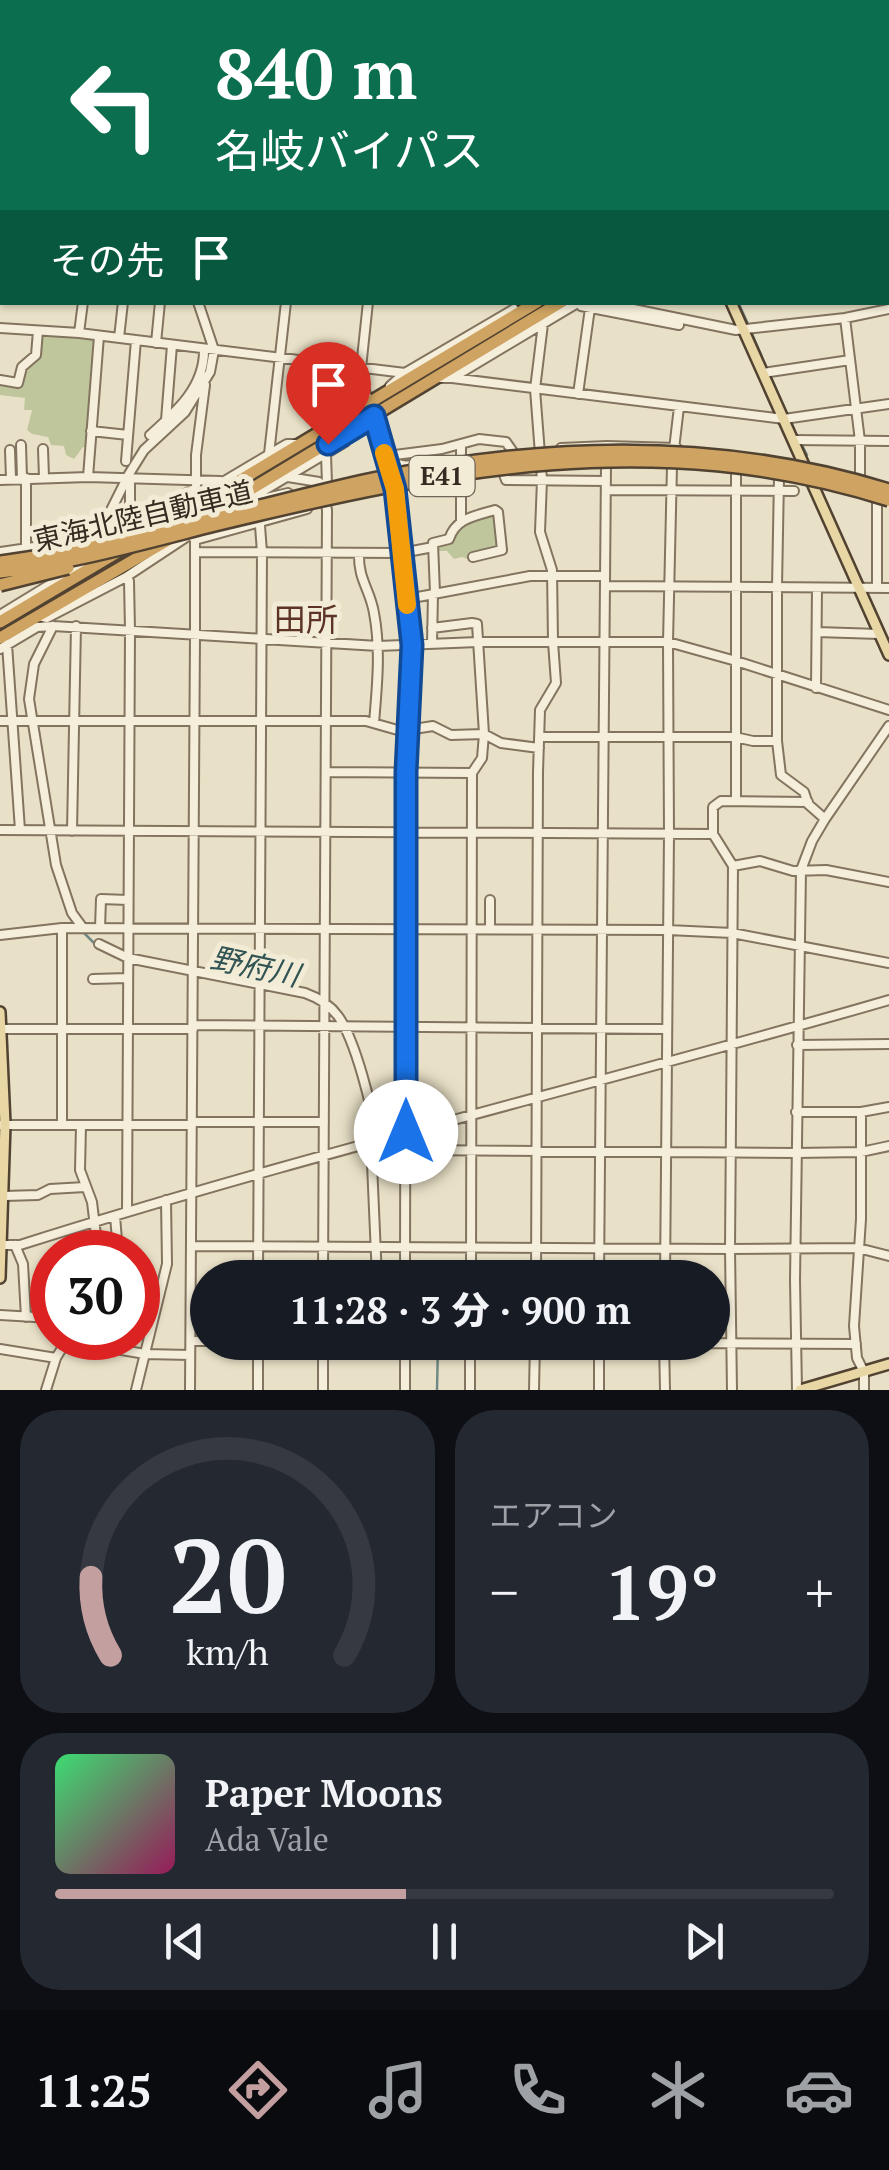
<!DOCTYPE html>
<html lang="ja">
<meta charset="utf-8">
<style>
body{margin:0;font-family:"PT Serif","Noto Sans JP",serif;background:#242831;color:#f1f3f6;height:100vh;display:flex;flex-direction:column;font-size:38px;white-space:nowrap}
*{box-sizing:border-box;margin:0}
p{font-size:32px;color:#9ea1a6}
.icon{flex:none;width:55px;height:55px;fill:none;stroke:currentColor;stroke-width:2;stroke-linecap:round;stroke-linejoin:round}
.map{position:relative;height:1390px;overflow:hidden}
.panel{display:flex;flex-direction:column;gap:20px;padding:20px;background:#0d0f14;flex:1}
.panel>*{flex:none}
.top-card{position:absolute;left:0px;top:0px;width:890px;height:305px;box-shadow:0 2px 8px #0004;background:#0b6e4f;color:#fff;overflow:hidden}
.speed{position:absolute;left:30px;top:1230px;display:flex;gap:20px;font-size:50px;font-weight:700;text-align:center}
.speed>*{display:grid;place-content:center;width:130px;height:130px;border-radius:50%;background:#171b24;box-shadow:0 2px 8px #0004;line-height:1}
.speed .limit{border:15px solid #d22;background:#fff;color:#111}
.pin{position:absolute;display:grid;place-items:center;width:85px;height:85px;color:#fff;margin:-102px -42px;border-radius:50% 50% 50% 0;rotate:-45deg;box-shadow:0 0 10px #0007}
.pin .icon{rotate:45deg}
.me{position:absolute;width:110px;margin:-55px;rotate:0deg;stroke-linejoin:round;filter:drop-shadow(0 0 8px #0008)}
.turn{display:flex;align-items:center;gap:35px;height:210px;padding:0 50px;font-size:45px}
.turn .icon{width:130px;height:130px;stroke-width:2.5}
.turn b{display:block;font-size:70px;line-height:85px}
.then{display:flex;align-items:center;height:95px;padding:0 50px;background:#0003;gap:20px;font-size:38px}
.big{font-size:75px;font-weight:800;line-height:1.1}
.panel .card{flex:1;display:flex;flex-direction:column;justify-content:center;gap:15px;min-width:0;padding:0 35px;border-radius:40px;background:#242831}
.panel .dial{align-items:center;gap:0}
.dial svg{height:260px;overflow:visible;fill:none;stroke:#363941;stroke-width:7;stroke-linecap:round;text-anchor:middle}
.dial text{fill:#f1f3f6;stroke:none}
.song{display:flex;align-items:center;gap:30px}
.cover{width:120px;height:120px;border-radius:15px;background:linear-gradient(135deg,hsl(140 70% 55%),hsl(330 70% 35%))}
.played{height:10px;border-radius:5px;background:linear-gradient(90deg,#c39f9f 45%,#363941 45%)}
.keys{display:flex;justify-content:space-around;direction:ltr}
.heat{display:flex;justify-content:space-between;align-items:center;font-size:55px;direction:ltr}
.panel .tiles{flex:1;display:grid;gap:20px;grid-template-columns:1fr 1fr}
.card:last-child{grid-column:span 2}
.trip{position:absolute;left:190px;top:1260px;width:540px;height:100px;border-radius:50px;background:#171b24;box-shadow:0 2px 8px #0004;font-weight:800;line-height:100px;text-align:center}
.tab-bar{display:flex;height:160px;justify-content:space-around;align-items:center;background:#090b0e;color:#9ea1a6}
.tab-bar .icon{width:70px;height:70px}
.tab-bar .current{color:#c39f9f}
.tab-bar b{font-size:45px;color:#f1f3f6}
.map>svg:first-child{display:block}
</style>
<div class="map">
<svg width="889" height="1390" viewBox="0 0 889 1390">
<rect width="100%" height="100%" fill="#e9e1c7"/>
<path fill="#bfc69c" d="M41,331L96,335L90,447H83L74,459L66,455L64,446L51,445L48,437L32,434L27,430L32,410H24L25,398L0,395V383L22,385C21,369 29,368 35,356C39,350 39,338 41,331Z
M495,510L502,546L482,554L480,560L476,562L462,557L454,559L447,551H435L433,543L449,539L461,521Z"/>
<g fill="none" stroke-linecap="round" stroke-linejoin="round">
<path stroke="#708b86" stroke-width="2.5" d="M62,0L64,2
M193,302C202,326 213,347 204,372
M738,302L748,324
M752,334L767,369
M770,375L787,414
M791,422L797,438
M801,443L807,455
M84,933L96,945
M346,1038L355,1064
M383,1342V1345L401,1344
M409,1344L438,1345L437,1390"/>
<g stroke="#83745f" stroke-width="12">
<path id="minor" d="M37,0V2
M67,0L69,2
M274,0L289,2
M351,0L352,2
M394,0L395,2
M715,0V2
M725,0L726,2
M789,0V2
M854,0V2
M156,2L157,0
M241,2L242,0
M317,2V0
M483,2V0
M652,2V0
M0,24H2
M888,41L889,40
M0,48L2,49
M888,81L889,79
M888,92H889
M0,127L2,108
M0,137H2
M888,191H889
M888,253H889
M368,302L361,368L364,387L395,489L412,645L406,772L405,1278
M585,302L581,306L679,325
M599,302L736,330L845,318L889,309
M845,318L860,441V477
M0,328L79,333L405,373
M79,333L83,302
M119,338L123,302
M156,343L160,302
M763,373L850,360
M436,378H452L579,302
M452,378L784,419L889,404
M0,380L18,383L22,367L36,355L38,331
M390,386L405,373L514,309
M578,394L590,308
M166,420L172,345
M91,431L128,435
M150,435C176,412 205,387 204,349
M794,440L889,441
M21,445L22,478
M561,448L607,446L677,448
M43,449L44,477
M10,450L11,479
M269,454L286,302
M326,454L327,484
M387,455C396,468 409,466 423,464
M387,456L442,449L479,439L506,442L513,452
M126,461L136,340
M503,472L506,480L606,481
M88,477L99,336
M288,477L319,482L322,485L327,510L323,1278
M130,478V523
M779,478L777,587V741L781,775L804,792L808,804L825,819
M0,480L88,477L220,481
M196,485V455L205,385
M606,490L794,491
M258,500L288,493
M233,509L345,442L353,429
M461,521V444
M137,533L280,448L287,444H298
M96,540L129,474L144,450L185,412L210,372L214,350L198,302
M195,540L307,509
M0,552L55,544L117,531L196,488
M195,552L402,553L433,547
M26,553V478
M359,553C358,580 370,589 374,613C381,650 377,686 374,723
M126,577L129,581L130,630L127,1212
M605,586L889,588
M877,588V501
M435,593L433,543L449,539C456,518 475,516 495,510L498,512L502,550L473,557
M407,599L530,576H605
M0,615L90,560
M38,616L47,618L126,577L191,534
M53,626L34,664L29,699L56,865L72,913L83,928
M817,632L879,634
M7,644L20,830
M432,644L433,594
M0,649L37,627L53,626L378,646L478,642H668L736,661L889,710
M816,688L817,588
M0,721H366L401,731L433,726L451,735L484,734L477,624L472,623L432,628
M540,737H735L753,741H777
M326,772L472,773
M736,801V472
M0,830L713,834
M72,831L76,626
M733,866L760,861L793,871L826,870L889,882
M100,928L101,899L128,900
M490,929V900
M0,935L62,928L668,930L732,933L889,963
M99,944L128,958L305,993C319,998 330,1005 338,1016C356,1041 372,1108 377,1139
M93,979L127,978
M193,1025L666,1029
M0,1029H193
M797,1045L889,1044
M796,1112H861L889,1107
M861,1112V1219L854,1326L857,1358L864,1372V1390
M193,1122H324
M0,1125H192
M62,1125V928
M81,1125L80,1170L92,1202L98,1252
M371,1141L377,1278
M406,1150L796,1153L861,1152L889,1146
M4,1196L38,1195L50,1189L85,1187
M115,1216L118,1252
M2,1245H20C307,1154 600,1084 889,1000
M15,1245L23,1264L26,1317
M192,1246L730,1249L858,1248L889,1256
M258,1278L262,552L258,500
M471,1278L472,773L482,758L484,734L501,743L539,748
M536,1278L538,772L540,710L556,683L553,642L552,570L540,532L542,480L535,389L543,324
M599,1278L606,465
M665,1278L669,834L668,642L672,466L679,407
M0,1315L52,1318
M115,1338L116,1349L145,1354L190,1355
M191,1341H208
M258,1342V1390
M323,1342V1390
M405,1342V1390
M511,1342L856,1344
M599,1342V1390
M664,1342L665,1390
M0,1349L56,1358
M46,1390L56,1358L68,1338
M136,1390L167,1264L166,1200
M190,1390L195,636V540L191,534
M470,1390V1342
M534,1390L535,1342
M732,1390L730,1249L733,866L713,834V807L721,801L808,802
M797,1390L795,1280L801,870L812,841L825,819L889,726"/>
</g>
<g stroke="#514232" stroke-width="14">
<path id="major" d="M605,0L606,2
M731,302L889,655
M0,1012L5,1124L0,1278
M800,1390L889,1364"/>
</g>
<g stroke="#514232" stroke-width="16">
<path id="highway" d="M888,53L889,52
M888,70L889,68
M205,517L561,302
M159,529L537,302
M0,622L121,550
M0,638L168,540"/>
</g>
<use href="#minor" stroke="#f5eeda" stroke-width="8"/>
<use href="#major" stroke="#e8d6a4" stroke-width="9"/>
<use href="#highway" stroke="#cfa462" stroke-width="11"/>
<g stroke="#514232" stroke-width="16" stroke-linecap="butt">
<path id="highway-bridge" d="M0,562C123,546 242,508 363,481C536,443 718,437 889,490
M0,572C73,563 144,543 215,525C446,469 655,426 889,500
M0,585L68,568"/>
</g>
<use href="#highway-bridge" stroke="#cfa462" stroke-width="11"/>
</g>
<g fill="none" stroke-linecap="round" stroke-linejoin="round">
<g stroke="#114b97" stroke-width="25">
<path id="route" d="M328,444L374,416L395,489L412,645L406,772V1132"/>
</g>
<use href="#route" stroke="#1a73e8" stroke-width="18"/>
<path stroke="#f59e0b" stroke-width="18" d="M384,453L395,489L407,605"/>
</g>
<g text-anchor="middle" stroke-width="10" stroke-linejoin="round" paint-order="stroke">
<rect fill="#f2ebd6" stroke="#6e6557" stroke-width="2.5" x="409.5" y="456" width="65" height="40" rx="8"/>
<g font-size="25" font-weight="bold" fill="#352b21">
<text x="442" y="485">E41</text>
</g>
<g font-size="28" fill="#352b21" stroke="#f2ebd6">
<text transform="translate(143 516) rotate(-13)" y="10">東海北陸自動車道</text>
</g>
<g font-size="30" font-style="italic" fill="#325353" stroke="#f2ebd6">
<text transform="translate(255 967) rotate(12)" y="10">野府川</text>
</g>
<g font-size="32" fill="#5d3325" stroke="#f2ebd6">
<text x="306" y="631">田所</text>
</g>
</g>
</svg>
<div class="speed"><div class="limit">30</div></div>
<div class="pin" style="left:328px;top:444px;background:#d93025"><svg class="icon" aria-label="arrive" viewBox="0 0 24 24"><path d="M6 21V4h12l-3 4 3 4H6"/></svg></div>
<svg class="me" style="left:406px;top:1132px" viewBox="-20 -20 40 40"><circle r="19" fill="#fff"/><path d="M0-13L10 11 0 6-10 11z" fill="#1a73e8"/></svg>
<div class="trip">11:28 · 3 分 · 900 m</div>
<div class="top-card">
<div class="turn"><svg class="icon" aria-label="left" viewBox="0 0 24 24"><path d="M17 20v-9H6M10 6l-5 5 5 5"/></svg><div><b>840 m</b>名岐バイパス</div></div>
<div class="then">その先<svg class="icon" aria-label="arrive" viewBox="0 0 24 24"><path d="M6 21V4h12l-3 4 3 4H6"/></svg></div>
</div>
</div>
<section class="panel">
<div class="tiles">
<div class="card dial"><svg viewBox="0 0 100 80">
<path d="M14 69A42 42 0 1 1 86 69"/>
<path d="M14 69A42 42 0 0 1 8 45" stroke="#c39f9f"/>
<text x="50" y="56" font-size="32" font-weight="700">20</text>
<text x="50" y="72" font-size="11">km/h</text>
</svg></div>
<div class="card"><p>エアコン</p>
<div class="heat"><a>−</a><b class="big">19°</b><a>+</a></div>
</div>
<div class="card">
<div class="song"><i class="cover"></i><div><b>Paper Moons</b><p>Ada Vale</p></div></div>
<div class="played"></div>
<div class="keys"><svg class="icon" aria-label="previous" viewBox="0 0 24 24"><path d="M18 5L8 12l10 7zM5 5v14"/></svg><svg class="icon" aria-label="pause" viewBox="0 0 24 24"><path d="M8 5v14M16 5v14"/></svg><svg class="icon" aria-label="next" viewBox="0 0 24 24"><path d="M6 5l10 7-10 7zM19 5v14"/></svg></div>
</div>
</div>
</section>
<nav class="tab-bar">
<b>11:25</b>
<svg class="icon current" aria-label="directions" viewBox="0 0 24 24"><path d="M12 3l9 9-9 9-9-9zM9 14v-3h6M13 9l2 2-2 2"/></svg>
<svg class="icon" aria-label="music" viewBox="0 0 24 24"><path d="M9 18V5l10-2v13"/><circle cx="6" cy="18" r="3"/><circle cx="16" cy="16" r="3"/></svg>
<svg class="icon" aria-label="phone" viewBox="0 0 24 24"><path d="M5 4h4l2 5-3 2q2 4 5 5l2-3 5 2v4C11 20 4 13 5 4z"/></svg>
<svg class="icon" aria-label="climate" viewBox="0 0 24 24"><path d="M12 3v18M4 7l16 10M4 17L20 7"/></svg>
<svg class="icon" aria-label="car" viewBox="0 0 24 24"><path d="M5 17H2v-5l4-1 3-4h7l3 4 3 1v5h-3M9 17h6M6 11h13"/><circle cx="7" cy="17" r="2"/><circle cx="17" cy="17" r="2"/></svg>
</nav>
